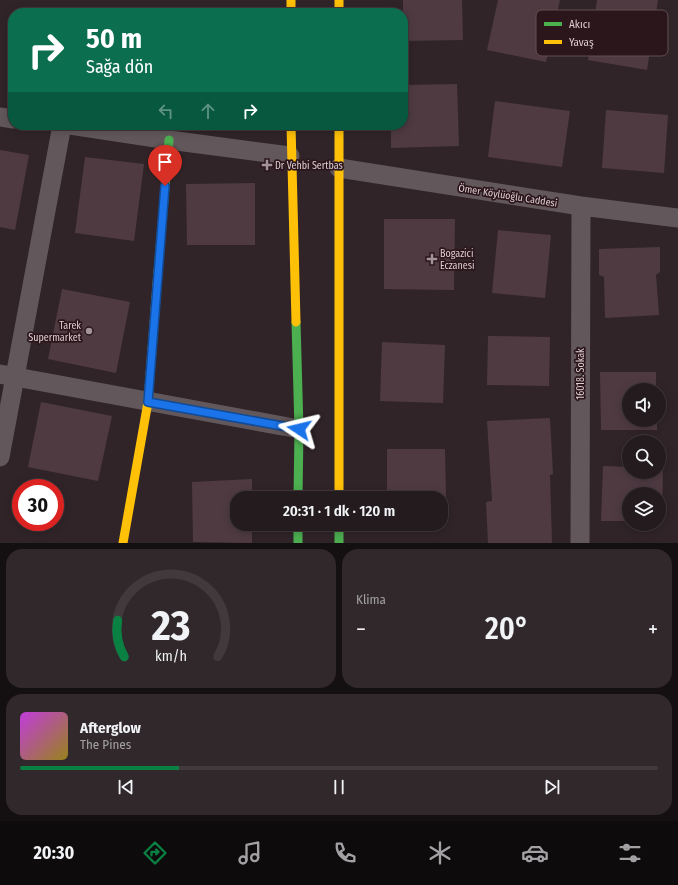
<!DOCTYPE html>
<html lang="tr">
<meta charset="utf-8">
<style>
body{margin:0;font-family:"Fira Sans Condensed",sans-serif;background:#30282b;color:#f1f3f6;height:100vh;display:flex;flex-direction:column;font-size:15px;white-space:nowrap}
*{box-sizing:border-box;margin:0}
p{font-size:13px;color:#a3a1a4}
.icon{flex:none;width:22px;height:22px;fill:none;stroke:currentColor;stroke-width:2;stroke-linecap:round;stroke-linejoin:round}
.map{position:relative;height:543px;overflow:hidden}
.details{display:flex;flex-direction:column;gap:6px;padding:6px;background:#140f10;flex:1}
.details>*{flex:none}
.hud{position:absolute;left:8px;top:8px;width:400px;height:122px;border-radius:16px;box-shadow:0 2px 10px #0003,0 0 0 1px #41393c;background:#0b6e4f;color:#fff;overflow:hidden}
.buttons{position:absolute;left:622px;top:383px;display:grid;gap:8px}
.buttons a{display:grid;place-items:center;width:44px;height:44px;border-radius:50%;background:#241b1e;box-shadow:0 2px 10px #0003,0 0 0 1px #41393c;font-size:20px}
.speed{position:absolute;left:12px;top:479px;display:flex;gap:8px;font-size:20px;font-weight:700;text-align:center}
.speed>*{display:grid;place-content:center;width:52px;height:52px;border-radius:50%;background:#241b1e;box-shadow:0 2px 10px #0003,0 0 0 1px #41393c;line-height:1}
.speed .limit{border:6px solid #d22;background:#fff;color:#111}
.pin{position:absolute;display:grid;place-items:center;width:34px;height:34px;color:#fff;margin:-41px -17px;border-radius:50% 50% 50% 0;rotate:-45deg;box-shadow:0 0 4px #0007}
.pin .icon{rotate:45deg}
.me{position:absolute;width:44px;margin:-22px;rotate:280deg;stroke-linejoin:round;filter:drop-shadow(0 0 3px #0008)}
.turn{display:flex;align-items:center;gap:14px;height:84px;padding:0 12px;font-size:18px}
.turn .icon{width:52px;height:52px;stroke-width:2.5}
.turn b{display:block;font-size:28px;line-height:34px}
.lanes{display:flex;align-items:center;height:38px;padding:0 12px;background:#0003;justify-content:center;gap:20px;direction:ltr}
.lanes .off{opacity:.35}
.big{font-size:30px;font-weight:600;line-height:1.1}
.details .widget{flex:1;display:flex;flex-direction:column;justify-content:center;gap:6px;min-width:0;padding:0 14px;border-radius:16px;background:#30282b}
.details .dial{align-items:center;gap:0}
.dial svg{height:104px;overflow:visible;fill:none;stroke:#41393c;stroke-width:7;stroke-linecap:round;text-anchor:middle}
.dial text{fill:#f1f3f6;stroke:none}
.song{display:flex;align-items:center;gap:12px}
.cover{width:48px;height:48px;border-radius:6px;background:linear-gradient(135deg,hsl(290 70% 55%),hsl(50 70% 35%))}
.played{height:4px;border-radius:2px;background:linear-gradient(90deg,#0b8043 25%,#41393c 25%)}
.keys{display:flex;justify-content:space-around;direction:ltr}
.heat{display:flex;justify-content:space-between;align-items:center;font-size:22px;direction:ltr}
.details .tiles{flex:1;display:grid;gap:6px;grid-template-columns:1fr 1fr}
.widget:last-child{grid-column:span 2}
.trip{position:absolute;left:230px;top:491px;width:218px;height:40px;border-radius:16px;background:#241b1e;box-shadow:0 2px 10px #0003,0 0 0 1px #41393c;font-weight:600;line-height:40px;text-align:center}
.menu{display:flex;height:64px;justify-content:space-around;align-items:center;background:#0e0b0c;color:#a3a1a4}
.menu .icon{width:28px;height:28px}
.menu .active{color:#0b8043}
.menu b{font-size:18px;color:#f1f3f6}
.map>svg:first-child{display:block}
</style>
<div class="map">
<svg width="678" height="543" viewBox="0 0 678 543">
<rect width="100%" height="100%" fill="#302428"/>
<path fill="#4f3a42" d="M403,0H462L463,40L403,41Z
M498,0H560L546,62L487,50Z
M597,0H658L647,70L588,60Z
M457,84L459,146L391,148V125H403V85Z
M495,101L570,111L562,167L488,157Z
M606,110L668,115L664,173L602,168Z
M0,150L29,155L15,230L0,227Z
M85,157L144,164L134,241L75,233Z
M255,183V245H187L186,184Z
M384,219H455L454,290L384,289Z
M498,230L551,235L545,298L492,293Z
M660,247V272L656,275L659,315L605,318L604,277L599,275V249Z
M62,289L130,302L116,373L48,359Z
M488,336L550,337L549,386L487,385Z
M382,342L445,345L443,403L380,401Z
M600,372H656V390H629V420H657V430H601Z
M41,402L112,416L98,481L28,467Z
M550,418L553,474L550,475L552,543H488L486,502L492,501L487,421Z
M387,449H445L446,498H387Z
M603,466L629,467V472H659V468H663L662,522H659V494H629V521H601Z
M252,479V498H237V524H252V543L193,542L192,482Z"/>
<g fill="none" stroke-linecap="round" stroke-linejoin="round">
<path stroke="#62585b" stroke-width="19" d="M0,117L13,119
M70,125L169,140L290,156
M339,168L581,206L678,218
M0,374L299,429
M0,457L62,125
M580,543L581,206"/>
<path stroke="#4caf50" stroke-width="9" d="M158,272L169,140
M296,322L299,429L298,498
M298,524V543
M339,524V543"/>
<path stroke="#ffc107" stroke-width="9" d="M291,0V13
M339,0V13
M291,125L296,322
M339,125V498
M123,543L148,402L158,272"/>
</g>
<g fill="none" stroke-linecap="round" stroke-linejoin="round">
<g stroke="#114b97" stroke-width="10">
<path id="route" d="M165,186L148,402L299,429"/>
</g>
<use href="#route" stroke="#1a73e8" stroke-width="7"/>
</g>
<g fill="#a19397" stroke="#2b161c" stroke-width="1.5">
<path d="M265 159h4v4h4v4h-4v4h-4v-4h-4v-4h4z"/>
<path d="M430 253h4v4h4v4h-4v4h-4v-4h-4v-4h4z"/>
<circle cx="89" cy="331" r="4"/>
</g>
<g text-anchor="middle" stroke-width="3.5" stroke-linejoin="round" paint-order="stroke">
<g font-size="10" fill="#decfd3" stroke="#2b161c" text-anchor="start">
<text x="275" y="169">Dr Vehbi Sertbas</text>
<text x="440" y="257">Bogazici<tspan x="440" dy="12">Eczanesi</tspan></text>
<text x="81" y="329" text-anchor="end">Tarek<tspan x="81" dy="12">Supermarket</tspan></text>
</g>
<g font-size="10" fill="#decfd3" stroke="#2b161c">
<text transform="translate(508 195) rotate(9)" y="4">Ömer Köylüoğlu Caddesi</text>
<text transform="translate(580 374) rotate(-90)" y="4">16018. Sokak</text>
</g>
</g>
<rect x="536" y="10" width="132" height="46" rx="6" fill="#2b161c" stroke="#614e53" stroke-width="1"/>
<rect x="544" y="22" width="18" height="4" fill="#4caf50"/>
<rect x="544" y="40" width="18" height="4" fill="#ffc107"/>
<g font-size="11" fill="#decfd3">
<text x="569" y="28">Akıcı</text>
<text x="569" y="46">Yavaş</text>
</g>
</svg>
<div class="buttons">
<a><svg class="icon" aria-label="sound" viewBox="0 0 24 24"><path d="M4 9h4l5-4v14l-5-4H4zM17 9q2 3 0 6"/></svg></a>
<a><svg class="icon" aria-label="search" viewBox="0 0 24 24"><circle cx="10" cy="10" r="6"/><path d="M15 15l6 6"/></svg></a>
<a><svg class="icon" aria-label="layers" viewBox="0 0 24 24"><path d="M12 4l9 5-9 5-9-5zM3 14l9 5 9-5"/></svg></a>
</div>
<div class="speed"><div class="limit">30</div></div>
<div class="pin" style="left:165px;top:186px;background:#d93025"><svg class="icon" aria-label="arrive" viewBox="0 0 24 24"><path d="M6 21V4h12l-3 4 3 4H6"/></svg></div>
<svg class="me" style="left:299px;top:429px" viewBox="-20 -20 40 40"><path d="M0-17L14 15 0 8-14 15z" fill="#1a73e8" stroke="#fff" stroke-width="4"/></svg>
<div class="trip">20:31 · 1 dk · 120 m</div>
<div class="hud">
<div class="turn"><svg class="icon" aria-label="right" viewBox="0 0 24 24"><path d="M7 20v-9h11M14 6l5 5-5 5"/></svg><div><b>50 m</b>Sağa dön</div></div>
<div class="lanes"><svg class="icon off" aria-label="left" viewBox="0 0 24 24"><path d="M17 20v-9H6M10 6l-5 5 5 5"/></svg><svg class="icon off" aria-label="ahead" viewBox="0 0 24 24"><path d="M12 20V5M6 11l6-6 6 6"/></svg><svg class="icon" aria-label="right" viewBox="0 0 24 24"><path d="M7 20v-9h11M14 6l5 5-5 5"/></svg></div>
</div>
</div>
<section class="details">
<div class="tiles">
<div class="widget dial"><svg viewBox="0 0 100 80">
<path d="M14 69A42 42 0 1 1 86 69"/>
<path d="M14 69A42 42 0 0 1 9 41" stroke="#0b8043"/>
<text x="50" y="56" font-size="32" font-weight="700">23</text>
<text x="50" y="72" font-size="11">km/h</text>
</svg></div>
<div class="widget"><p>Klima</p>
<div class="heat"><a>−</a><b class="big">20°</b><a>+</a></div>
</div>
<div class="widget">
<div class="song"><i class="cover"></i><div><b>Afterglow</b><p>The Pines</p></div></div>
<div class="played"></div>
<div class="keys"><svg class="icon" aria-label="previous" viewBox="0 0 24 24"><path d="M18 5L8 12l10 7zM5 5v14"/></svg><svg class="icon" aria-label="pause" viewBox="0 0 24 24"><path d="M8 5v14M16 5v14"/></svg><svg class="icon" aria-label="next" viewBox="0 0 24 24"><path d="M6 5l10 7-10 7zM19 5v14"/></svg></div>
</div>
</div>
</section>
<nav class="menu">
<b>20:30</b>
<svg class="icon active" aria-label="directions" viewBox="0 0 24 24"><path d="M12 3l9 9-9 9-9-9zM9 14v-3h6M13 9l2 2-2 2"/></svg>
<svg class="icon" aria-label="music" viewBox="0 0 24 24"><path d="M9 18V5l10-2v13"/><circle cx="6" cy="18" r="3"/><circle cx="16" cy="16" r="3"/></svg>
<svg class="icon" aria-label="phone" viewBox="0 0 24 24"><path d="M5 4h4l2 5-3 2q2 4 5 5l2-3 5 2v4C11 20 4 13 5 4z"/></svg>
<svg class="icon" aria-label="climate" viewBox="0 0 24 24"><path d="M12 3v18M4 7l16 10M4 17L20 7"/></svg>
<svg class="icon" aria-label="car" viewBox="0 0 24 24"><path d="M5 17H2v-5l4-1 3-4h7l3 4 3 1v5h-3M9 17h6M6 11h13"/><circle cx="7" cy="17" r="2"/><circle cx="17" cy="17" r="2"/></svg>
<svg class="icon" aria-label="filters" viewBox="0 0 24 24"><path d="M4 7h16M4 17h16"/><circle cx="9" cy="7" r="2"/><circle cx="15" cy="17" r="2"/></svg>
</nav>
